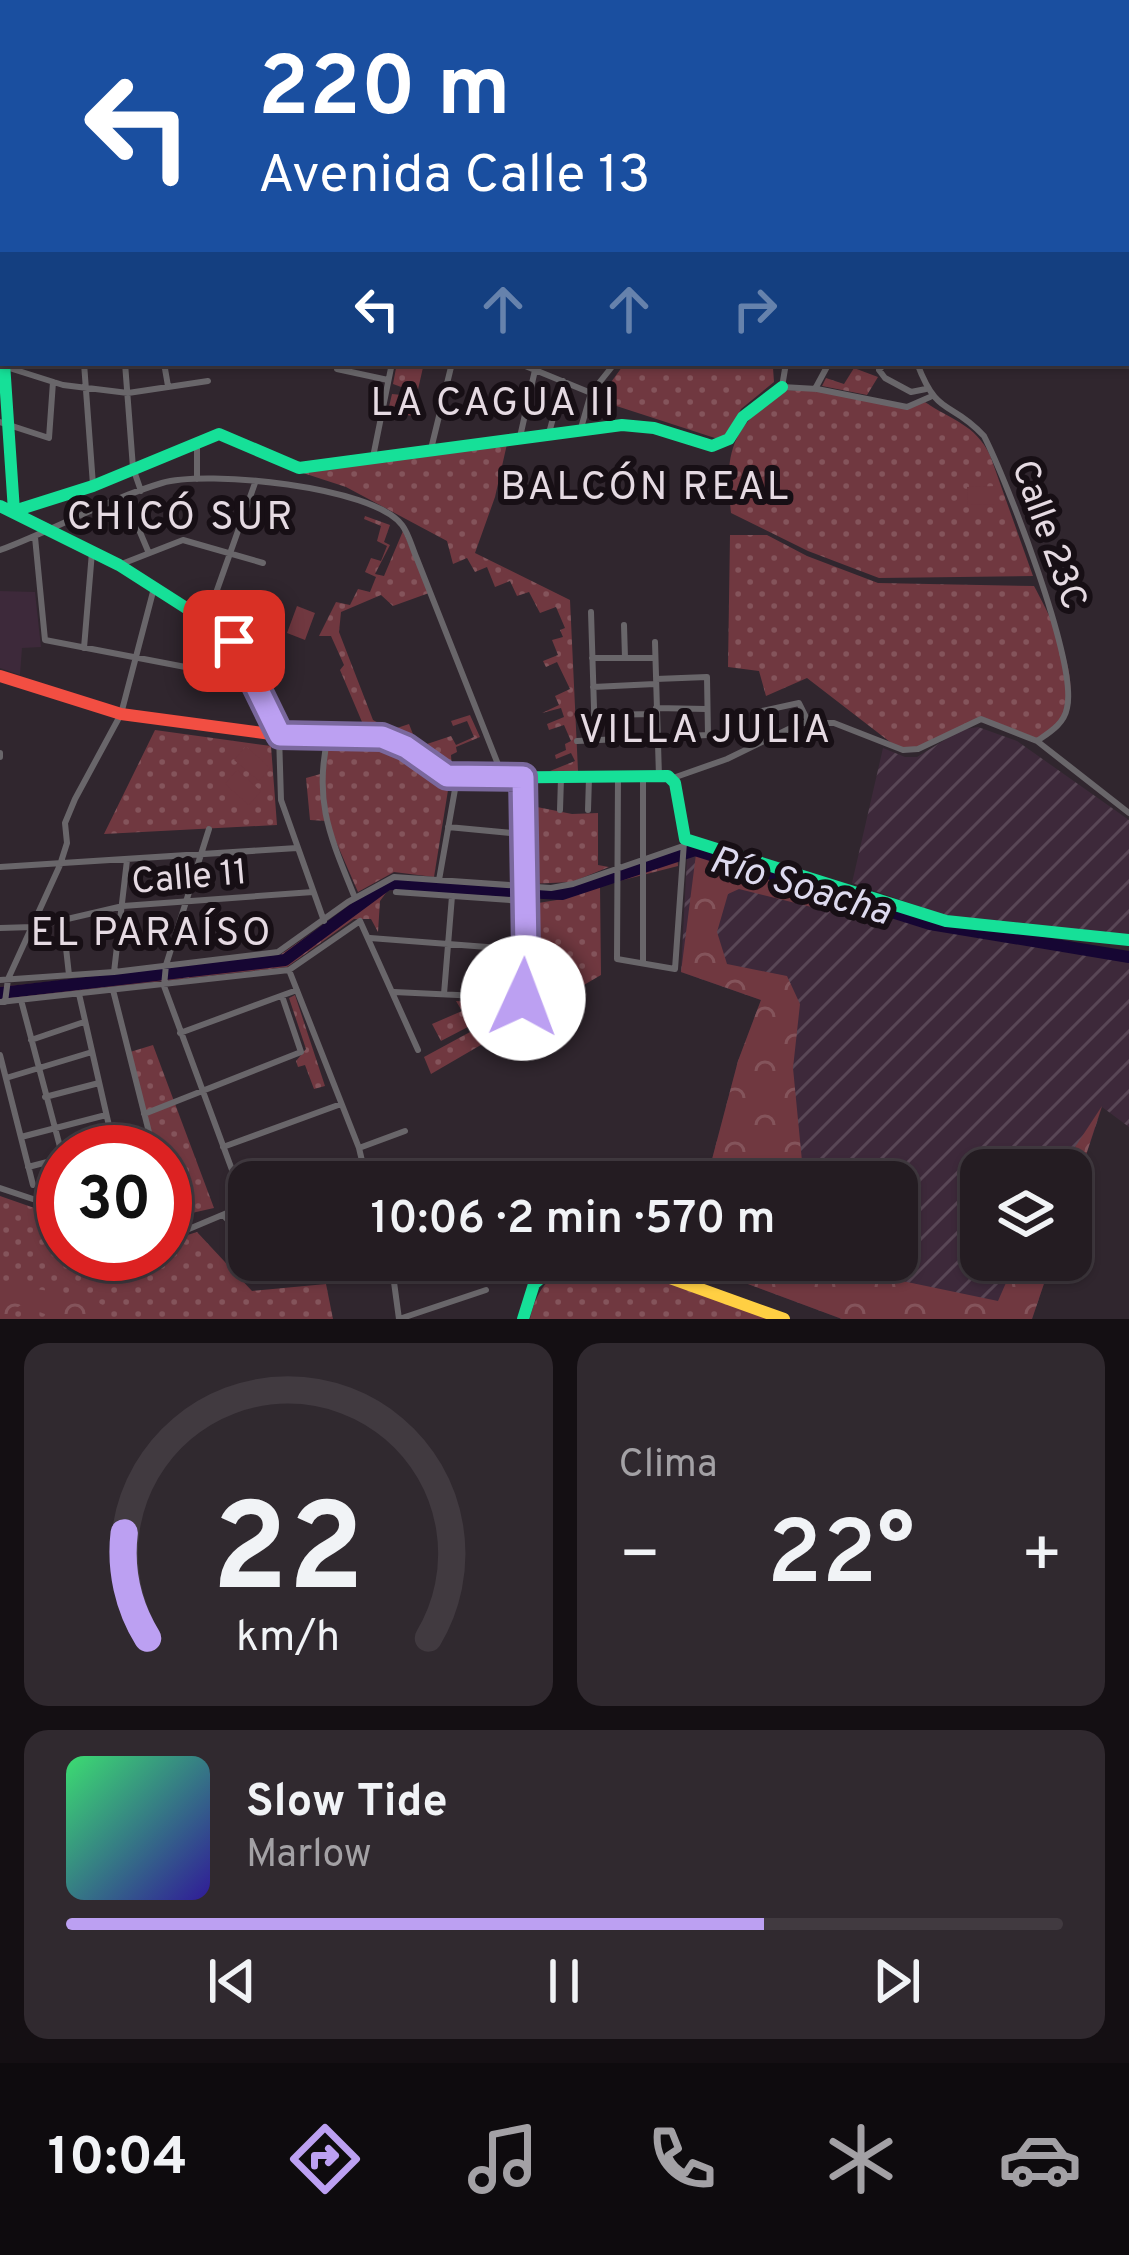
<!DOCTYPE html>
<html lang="es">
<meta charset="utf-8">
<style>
body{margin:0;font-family:Overpass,sans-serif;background:#30292f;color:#f1f3f6;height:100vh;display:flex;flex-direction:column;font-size:45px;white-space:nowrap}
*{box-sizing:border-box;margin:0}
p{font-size:39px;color:#a3a1a5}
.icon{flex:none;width:66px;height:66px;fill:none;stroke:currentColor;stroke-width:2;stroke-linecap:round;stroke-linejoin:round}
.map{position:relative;height:1319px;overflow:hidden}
.drawer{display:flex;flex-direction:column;gap:24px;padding:24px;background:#140f13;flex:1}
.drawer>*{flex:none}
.guide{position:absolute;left:0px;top:0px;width:1131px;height:366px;box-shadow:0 3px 9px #0004,0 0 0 3px #413a40;background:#1a4fa0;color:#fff;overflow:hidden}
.buttons{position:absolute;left:960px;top:1149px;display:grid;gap:24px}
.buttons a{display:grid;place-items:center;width:132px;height:132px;border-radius:24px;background:#241c22;box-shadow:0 3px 9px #0004,0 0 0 3px #413a40;font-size:60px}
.speed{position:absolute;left:36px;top:1125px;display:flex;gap:24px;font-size:60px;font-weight:700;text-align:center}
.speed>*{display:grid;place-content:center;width:156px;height:156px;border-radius:50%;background:#241c22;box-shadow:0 3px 9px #0004,0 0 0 3px #413a40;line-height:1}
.speed .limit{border:18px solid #d22;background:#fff;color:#111}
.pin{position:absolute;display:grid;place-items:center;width:102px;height:102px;color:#fff;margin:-51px;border-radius:24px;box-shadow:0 6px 18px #0006}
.me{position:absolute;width:132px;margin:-66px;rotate:2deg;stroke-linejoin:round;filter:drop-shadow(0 0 9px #0008)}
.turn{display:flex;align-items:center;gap:42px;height:252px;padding:0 60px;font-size:54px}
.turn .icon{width:156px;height:156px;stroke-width:2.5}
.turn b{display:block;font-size:84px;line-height:102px}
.lanes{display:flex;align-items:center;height:114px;padding:0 60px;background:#0003;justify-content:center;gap:60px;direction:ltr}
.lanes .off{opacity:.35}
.big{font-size:90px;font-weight:600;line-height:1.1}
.drawer .card{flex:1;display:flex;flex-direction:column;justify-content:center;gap:18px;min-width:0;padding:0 42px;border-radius:24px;background:#30292f}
.drawer .dial{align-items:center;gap:0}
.dial svg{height:312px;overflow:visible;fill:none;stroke:#413a40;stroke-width:7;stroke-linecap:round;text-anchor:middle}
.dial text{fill:#f1f3f6;stroke:none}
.song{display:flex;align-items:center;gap:36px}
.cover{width:144px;height:144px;border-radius:18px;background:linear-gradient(135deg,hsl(140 70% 55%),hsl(250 70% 35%))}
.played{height:12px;border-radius:6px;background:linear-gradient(90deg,#bca0f2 70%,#413a40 70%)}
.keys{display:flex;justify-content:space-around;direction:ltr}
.heat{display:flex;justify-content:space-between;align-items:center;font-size:66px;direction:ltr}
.drawer .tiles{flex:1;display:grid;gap:24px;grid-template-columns:1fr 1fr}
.card:last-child{grid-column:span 2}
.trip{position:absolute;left:228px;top:1161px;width:690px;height:120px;border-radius:24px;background:#241c22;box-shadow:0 3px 9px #0004,0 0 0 3px #413a40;font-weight:600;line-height:120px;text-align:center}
.menu{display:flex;height:192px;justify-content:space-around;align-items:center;background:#0e0b0e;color:#a3a1a5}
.menu .icon{width:84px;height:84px}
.menu .selected{color:#bca0f2}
.menu b{font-size:54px;color:#f1f3f6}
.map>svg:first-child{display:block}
</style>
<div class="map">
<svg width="1129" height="1319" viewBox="0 0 1129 1319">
<defs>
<pattern id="industrial-furrows" width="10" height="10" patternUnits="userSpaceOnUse" patternTransform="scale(3)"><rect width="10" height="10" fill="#3d293a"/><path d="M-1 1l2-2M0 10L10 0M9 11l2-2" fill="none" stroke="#594756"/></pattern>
<pattern id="green-dots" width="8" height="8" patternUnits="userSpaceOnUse" patternTransform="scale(3)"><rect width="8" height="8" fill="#703840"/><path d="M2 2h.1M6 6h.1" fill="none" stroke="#84545b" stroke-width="1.8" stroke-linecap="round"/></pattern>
<pattern id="forest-crowns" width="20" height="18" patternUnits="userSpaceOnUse" patternTransform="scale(3)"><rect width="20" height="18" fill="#703840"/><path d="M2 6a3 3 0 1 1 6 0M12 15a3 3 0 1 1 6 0" fill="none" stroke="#84545b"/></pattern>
</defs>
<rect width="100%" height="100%" fill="#30262e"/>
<path fill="#3d293a" d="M0,591L35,592L41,647L22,648L20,675L0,668Z"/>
<path fill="url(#industrial-furrows)" d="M978,727L1017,741L1129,820V936L947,916L852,883L883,748L905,757H917L961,730Z
M696,854L930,924L1129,960V1127L1102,1107L1071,1201V1170H981V1260H1052L1032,1319H842L697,1265L696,1260H897V1182H706L738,1061L761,1000L681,972L687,858Z"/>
<path fill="url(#green-dots)" d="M397,363H424L412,416L388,411L392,394L402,395L404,388L393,384Z
M625,363H767L773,368L774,382L741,409L728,436L718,439L598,400Z
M854,368L878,377L867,395L822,386L826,378L844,384Z
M782,390L817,391L907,409L925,402C951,420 975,424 990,455L1033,576L879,578L808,551L731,513C724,449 732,429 782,390Z
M507,444L495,497L475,553L570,600L578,771H550L575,761L571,753L556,759L555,755L566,750L565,744L571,741L564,725L549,730L547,724L564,717L561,708L542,713L559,705L555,696L570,689L557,662L546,667L543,661L558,655L552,640L563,637L560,630L565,628L556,607L540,613L529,592L517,596L510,581L495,587L487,567L475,572L467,558L453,564L447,541L346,487L297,471Z
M365,516L390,525L384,542L390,545L375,574L384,576L403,531L429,593L393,606L381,595L341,612L339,632L373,720L391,730L409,724L418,747L451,736L456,745L474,737L467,721L453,726L451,721L470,715L480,737L456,747L457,752L451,755L452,770L400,737L365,729L340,670L344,665L331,636H319L336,602L350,605L358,589L370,592L376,577L365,572L371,558L381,561L387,546L377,541L381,526L364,519Z
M730,535H767L807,556L878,583L1034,586C1050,616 1085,680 1064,714C1058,724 1046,734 1038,743L981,720L919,751L903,752L807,678L766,696L759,671L728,667Z
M155,730L271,746L277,825L104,834Z
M327,747L391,749L449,784L434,877L394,872L358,892L327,821L310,820L306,778L324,773Z
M527,805L572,814L598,813V865L609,867L572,882L529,884Z
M677,851L678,866L600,886L601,975L431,1074L424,1057L529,1000L532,904L563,899L388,890L380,901L378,932L371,919H354L287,967L0,999V987L277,957L382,885L394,881L563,889Z
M295,995L325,1086L314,1089L305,1065L298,1067L296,1061L306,1049L289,998Z
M456,1001L512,1004L441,1041L432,1024L462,1011Z
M153,1045L214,1208L165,1219V1152H154L133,1077L130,1052Z
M0,1196L63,1218V1254H165V1242L197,1232L252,1291L326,1284L333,1319H0Z
M591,1260L667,1281L774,1319H530C538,1282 556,1269 591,1260Z"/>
<path fill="url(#forest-crowns)" d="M696,854L860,902L832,912L739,889L728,894L717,932L727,964L787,976L800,1004L793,1068L804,1182H706L738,1061L761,1000L681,972Z
M1102,1106L1071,1201V1170H1060Z
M696,1260H815L816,1263L998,1301L1016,1260H1052L1032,1319H842L697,1265Z
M13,1286L87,1296L111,1310V1319H58L21,1305L0,1319V1296Z"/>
<path fill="#703840" d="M997,486V504L968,505L967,487Z
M297,606L315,613L305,640L287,633Z
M246,746L270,768L259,781L234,760Z
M237,770L261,791L249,805L225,784Z"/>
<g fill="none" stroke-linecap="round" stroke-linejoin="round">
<path stroke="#160633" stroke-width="12" d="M0,993L285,960L388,884L562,894L695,850L930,924L1129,957"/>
<path stroke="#69666a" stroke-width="6" d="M43,0V3
M136,0L143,3
M269,0L277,3
M391,0L396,3
M420,0L421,3
M459,0L460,3
M507,0L509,3
M587,0V3
M114,3L115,0
M291,3L293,0
M331,3L334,0
M374,3L376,0
M427,3L432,0
M630,3L632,0
M0,139H3
M0,168H3
M0,201H3
M0,231H3
M0,294H3
M0,323L3,351
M84,363L93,485
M125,363L133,468L141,491
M164,363L168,386
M518,363L591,393
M786,363L782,387L817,389L907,407L930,397
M885,363L879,370L885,378L911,392L926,389
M917,363C938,419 950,399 984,436C1007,481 1078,664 1067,708C1064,724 1050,732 1037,741
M3,366L63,385L128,393L208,381
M337,369L388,380
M815,389L829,363
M0,422L49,438L53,382
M581,428L591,393L615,363
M549,433L563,381
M520,437L535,370
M197,442V479
M431,449L452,363
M373,457L392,363
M126,499L148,551
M35,537L45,640L253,680
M0,550C54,530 108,499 162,483C206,470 373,486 402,525C409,534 412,548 417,559L503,777
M119,565L183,540L263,563
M591,612L595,740
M206,621L255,483
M624,625L625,658
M655,642L659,777
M84,648L92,552
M592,658H655
M593,687L655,684
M656,708L706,709
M753,713L799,703L809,723
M594,715L656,714
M279,735L281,800L324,921
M328,737C313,802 331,838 355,898
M577,741L708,735L707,677L656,679
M0,753V757
M618,776L617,959L675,969L684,842
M673,778L727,759L801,723H834L903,750L918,749L981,719L1037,741L1129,813
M560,810L561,778
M588,810L589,778
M448,827L522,834
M209,829L166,965L164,986L245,1205
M0,867L297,848
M439,880L457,778
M396,892L524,901
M63,921L69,975
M0,928L33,927L123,906L313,892
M370,938L526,950
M643,962V777
M289,970L359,1148L367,1182
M114,972L127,860
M0,980L114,972L278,952L348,902L394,877L551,888L573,884L683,846
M113,990L153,1148
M394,992L523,998L526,950L523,777
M79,994L115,1152
M444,994L452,896
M21,1000L63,1158
M0,1002L289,970L360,921L418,1050
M5,1002L8,979L60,865L67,843L65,823L75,799L121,714L154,588
M180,1033L297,990
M31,1040L84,1022
M0,1055L33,1185
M6,1078L92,1052
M45,1097L99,1083
M144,1114L301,1052L282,996
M21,1137L106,1115
M223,1147L341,1104
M359,1148L405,1131
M85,1152L113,1144
M28,1167L63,1158
M431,1182L442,1179
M0,1188L63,1209
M223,1215L249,1242
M165,1239L246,1205
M308,1260L365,1269L391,1264
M391,1260L399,1319
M399,1319L486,1290"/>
<path stroke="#16e098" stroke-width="12" d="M233,3L236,0
M4,363L14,511L93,486L219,434L299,468L622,425L654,428L712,446L729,439L743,417L782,387
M0,506L119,565L230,636L280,735
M278,735L393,740L438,771L457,778L668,776L675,783L685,839L946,921L1129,940
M523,1319L534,1284L561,1260"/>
<path stroke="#ffcf43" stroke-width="12" d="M620,1260L784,1319"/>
<path stroke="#f24e42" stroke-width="12" d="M52,0L59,3
M0,676L121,714L278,735"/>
</g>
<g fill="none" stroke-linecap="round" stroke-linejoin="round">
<g stroke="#7a689d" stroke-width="30">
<path id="route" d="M234,641L280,735L382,737L406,747L447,776L523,777L526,950L523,998"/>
</g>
<use href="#route" stroke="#bca0f2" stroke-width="21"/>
</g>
<g text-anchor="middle" stroke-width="12" stroke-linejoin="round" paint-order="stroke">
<g font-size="36" fill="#e5dae2" stroke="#170f15">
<text transform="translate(1051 534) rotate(70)" y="13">Calle 23C</text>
<text transform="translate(189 875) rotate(-5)" y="13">Calle 11</text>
</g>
<g font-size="39" letter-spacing="3" fill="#e5dae2" stroke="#170f15">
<text x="494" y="415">LA CAGUA II</text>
<text x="646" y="499">BALCÓN REAL</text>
<text x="181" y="529">CHICÓ SUR</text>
<text x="706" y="742">VILLA JULIA</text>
<text x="152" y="945">EL PARAÍSO</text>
</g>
<g font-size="39" font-style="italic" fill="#dddaef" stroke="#170f15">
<text transform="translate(801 884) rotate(17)" y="14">Río Soacha</text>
</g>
</g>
</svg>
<div class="buttons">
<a><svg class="icon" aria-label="layers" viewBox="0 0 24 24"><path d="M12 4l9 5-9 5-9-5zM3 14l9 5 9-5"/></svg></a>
</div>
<div class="speed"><div class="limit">30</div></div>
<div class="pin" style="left:234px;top:641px;background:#d93025"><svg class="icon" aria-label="arrive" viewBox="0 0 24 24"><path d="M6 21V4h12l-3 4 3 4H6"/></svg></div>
<svg class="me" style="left:523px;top:998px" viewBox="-20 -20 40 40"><circle r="19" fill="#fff"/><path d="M0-13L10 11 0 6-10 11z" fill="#bca0f2"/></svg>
<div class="trip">10:06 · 2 min · 570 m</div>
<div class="guide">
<div class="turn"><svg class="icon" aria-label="left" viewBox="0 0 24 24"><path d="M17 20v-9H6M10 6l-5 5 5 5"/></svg><div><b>220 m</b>Avenida Calle 13</div></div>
<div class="lanes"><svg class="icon" aria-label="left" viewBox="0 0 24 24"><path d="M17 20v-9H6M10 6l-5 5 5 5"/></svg><svg class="icon off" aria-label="ahead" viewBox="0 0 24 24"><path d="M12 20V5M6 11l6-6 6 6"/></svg><svg class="icon off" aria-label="ahead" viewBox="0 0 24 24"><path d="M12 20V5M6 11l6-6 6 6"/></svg><svg class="icon off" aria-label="right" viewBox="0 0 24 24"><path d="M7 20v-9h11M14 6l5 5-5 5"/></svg></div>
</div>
</div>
<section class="drawer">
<div class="tiles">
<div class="card dial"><svg viewBox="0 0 100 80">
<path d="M14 69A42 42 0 1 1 86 69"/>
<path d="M14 69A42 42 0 0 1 8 42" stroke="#bca0f2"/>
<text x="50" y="56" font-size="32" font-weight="700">22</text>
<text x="50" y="72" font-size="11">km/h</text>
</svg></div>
<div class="card"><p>Clima</p>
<div class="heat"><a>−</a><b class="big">22°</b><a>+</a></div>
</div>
<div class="card">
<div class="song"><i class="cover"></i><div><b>Slow Tide</b><p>Marlow</p></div></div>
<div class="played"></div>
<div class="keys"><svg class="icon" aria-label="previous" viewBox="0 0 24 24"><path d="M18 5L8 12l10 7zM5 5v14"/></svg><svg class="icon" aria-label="pause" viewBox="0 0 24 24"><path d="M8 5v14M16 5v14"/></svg><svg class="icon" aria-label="next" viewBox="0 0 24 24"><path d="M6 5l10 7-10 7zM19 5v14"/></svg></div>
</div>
</div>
</section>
<nav class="menu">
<b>10:04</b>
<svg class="icon selected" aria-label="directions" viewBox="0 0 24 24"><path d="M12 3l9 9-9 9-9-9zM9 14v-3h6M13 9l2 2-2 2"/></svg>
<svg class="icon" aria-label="music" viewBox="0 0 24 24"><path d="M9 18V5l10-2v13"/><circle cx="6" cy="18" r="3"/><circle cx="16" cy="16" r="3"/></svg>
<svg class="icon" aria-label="phone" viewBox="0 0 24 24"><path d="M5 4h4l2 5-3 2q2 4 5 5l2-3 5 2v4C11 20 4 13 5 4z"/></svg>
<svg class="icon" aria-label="climate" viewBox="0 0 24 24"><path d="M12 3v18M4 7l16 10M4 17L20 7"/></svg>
<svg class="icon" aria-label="car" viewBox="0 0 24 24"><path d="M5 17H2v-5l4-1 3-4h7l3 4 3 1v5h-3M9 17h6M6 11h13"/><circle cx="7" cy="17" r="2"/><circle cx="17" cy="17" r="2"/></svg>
</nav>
